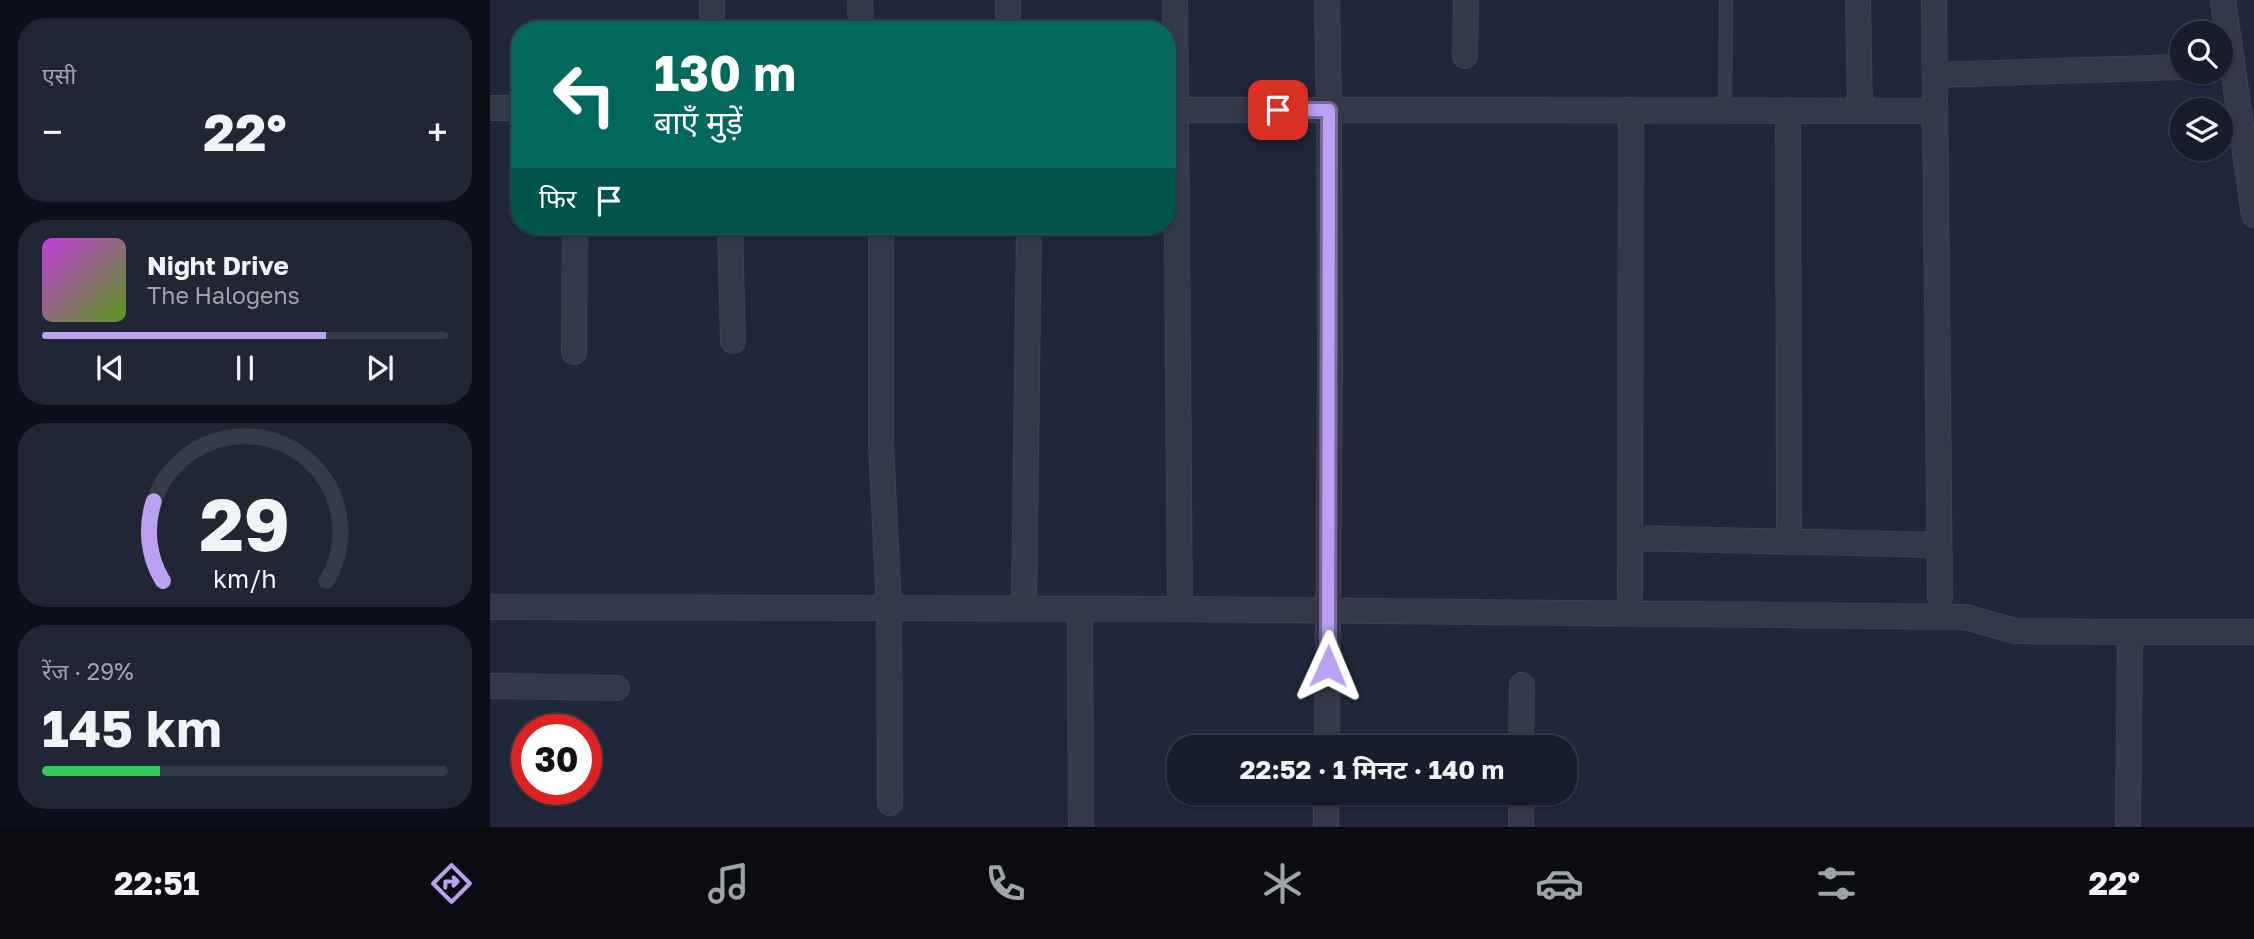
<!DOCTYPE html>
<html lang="hi">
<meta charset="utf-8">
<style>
body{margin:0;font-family:"Golos Text","Noto Sans Devanagari",sans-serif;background:#212634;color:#f1f3f6;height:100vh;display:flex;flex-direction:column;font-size:26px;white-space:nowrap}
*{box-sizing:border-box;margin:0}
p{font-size:23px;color:#9fa2a9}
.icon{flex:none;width:38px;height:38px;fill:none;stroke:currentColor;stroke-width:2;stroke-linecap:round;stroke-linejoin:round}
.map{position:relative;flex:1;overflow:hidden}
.sheet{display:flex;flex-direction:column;gap:18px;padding:18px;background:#0d1018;width:490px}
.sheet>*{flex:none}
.hud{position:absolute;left:21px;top:21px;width:665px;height:214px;border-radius:28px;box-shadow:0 2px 5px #0004,0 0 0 2px #363b48;background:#00695c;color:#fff;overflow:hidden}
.tools{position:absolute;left:1680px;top:21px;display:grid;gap:14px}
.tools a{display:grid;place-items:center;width:63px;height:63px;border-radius:50%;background:#181d2c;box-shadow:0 2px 5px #0004,0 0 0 2px #363b48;font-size:35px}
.speed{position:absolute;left:21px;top:714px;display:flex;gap:14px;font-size:35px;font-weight:700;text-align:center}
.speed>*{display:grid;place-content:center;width:91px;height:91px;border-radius:50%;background:#181d2c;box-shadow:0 2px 5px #0004,0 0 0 2px #363b48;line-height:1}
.speed .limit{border:10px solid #d22;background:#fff;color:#111}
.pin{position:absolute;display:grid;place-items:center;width:60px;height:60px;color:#fff;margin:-30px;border-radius:14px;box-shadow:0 4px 10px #0006}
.me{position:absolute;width:77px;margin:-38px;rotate:1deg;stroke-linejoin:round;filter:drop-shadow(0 0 5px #0008)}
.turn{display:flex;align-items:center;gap:24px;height:147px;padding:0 28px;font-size:32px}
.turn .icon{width:91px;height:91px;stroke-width:2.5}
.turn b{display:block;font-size:49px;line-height:60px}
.then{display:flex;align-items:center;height:66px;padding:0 28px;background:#0003;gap:14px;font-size:26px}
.big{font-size:52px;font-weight:700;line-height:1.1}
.sheet .tile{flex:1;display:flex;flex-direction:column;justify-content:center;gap:10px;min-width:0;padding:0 24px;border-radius:28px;background:#212634}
.sheet .dial{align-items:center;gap:0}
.dial svg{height:182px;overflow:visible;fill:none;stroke:#363b48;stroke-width:7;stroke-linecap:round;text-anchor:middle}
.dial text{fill:#f1f3f6;stroke:none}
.song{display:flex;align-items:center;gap:21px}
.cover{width:84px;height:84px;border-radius:10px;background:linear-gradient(135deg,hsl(290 70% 55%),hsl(90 70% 35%))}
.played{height:7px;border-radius:4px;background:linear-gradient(90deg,#bca0f2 70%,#363b48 70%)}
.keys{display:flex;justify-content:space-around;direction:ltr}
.heat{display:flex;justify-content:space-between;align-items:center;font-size:38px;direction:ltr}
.charge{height:10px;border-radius:5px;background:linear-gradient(90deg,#34c759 29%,#363b48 0)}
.trip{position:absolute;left:677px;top:735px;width:410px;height:70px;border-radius:28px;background:#181d2c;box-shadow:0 2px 5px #0004,0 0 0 2px #363b48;font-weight:700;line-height:70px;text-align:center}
.tab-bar{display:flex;height:112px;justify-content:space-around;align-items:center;background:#0a0c12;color:#9fa2a9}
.tab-bar .icon{width:49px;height:49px}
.tab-bar .selected{color:#bca0f2}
.tab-bar b{font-size:32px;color:#f1f3f6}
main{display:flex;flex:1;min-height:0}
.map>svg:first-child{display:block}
</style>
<main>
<section class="sheet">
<div class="tile"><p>एसी</p>
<div class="heat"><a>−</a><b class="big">22°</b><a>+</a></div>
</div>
<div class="tile">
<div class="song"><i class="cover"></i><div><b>Night Drive</b><p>The Halogens</p></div></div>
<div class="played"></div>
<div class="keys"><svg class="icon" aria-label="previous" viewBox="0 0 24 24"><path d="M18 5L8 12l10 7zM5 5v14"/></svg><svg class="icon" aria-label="pause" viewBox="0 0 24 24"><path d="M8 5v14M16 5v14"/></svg><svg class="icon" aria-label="next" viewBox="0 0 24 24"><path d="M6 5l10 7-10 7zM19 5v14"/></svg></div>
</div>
<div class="tile dial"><svg viewBox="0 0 100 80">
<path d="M14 69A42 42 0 1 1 86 69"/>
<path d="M14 69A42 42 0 0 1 10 34" stroke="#bca0f2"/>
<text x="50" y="56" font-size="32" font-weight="700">29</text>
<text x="50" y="72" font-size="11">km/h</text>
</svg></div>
<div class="tile"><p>रेंज · 29%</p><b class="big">145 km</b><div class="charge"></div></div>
</section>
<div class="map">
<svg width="1764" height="827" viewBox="0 0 1764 827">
<rect width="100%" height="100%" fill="#20273a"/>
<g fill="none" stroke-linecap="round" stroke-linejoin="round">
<g stroke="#3d4254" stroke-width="14">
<path id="service" d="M1235,110L1236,0"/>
</g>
<g stroke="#3d4254" stroke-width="26">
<path id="minor" d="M222,0V30
M370,0L371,30
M518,0V30
M685,0L690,609
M1368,0L1370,111
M1444,0L1450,597
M1733,0L1764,215
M975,56L976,0
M1445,75L1692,67
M0,108H30
M677,110H839L837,0
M1298,111L1299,542
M240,226L243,341
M391,226V445L399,608L400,803
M84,352L85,226
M1140,538L1449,545
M1140,595L1141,110
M0,607L690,609L1476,617L1525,631L1640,632
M534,608L539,226
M590,610L591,827
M0,686L127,688
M837,747L840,364L839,110L1445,111
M1031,747L1032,685
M836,827V793
M1031,827V793
M1638,827L1640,632H1764"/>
</g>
<use href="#service" stroke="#34394a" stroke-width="12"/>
<use href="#minor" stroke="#34394a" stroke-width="24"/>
</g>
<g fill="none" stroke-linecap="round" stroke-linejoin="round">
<g stroke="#7a689d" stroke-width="18">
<path id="route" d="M788,110H839L838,666"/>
</g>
<use href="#route" stroke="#bca0f2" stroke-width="12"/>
</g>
</svg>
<div class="tools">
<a><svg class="icon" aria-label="search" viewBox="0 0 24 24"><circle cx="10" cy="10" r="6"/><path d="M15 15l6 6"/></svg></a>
<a><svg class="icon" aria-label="layers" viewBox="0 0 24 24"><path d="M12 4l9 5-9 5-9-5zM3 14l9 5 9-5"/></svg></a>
</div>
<div class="speed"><div class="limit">30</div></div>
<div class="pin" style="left:788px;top:110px;background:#d93025"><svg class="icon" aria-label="arrive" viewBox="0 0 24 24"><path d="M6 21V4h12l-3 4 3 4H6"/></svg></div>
<svg class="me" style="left:838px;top:666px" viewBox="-20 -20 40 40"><path d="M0-17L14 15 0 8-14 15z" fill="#bca0f2" stroke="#fff" stroke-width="4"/></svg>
<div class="trip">22:52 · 1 मिनट · 140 m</div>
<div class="hud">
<div class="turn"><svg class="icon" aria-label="left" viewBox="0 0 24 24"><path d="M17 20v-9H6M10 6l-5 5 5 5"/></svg><div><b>130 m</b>बाएँ मुड़ें</div></div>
<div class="then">फिर<svg class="icon" aria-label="arrive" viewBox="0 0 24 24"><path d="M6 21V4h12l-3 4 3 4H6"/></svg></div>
</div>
</div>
</main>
<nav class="tab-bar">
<b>22:51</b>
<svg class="icon selected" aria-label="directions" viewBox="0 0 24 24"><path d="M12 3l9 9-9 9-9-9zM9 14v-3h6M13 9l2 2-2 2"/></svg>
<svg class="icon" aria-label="music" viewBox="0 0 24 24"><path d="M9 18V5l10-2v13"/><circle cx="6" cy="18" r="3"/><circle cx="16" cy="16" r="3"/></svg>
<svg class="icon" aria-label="phone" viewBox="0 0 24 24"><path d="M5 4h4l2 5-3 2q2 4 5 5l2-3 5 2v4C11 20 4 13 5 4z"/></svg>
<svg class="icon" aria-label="climate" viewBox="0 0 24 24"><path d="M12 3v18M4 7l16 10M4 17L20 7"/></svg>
<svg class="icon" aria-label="car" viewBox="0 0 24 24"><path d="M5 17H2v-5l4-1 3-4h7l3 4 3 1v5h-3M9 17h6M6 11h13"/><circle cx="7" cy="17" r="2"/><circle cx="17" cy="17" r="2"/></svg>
<svg class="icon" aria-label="filters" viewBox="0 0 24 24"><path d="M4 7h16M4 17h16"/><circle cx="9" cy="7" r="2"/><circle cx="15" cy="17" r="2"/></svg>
<b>22°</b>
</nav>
